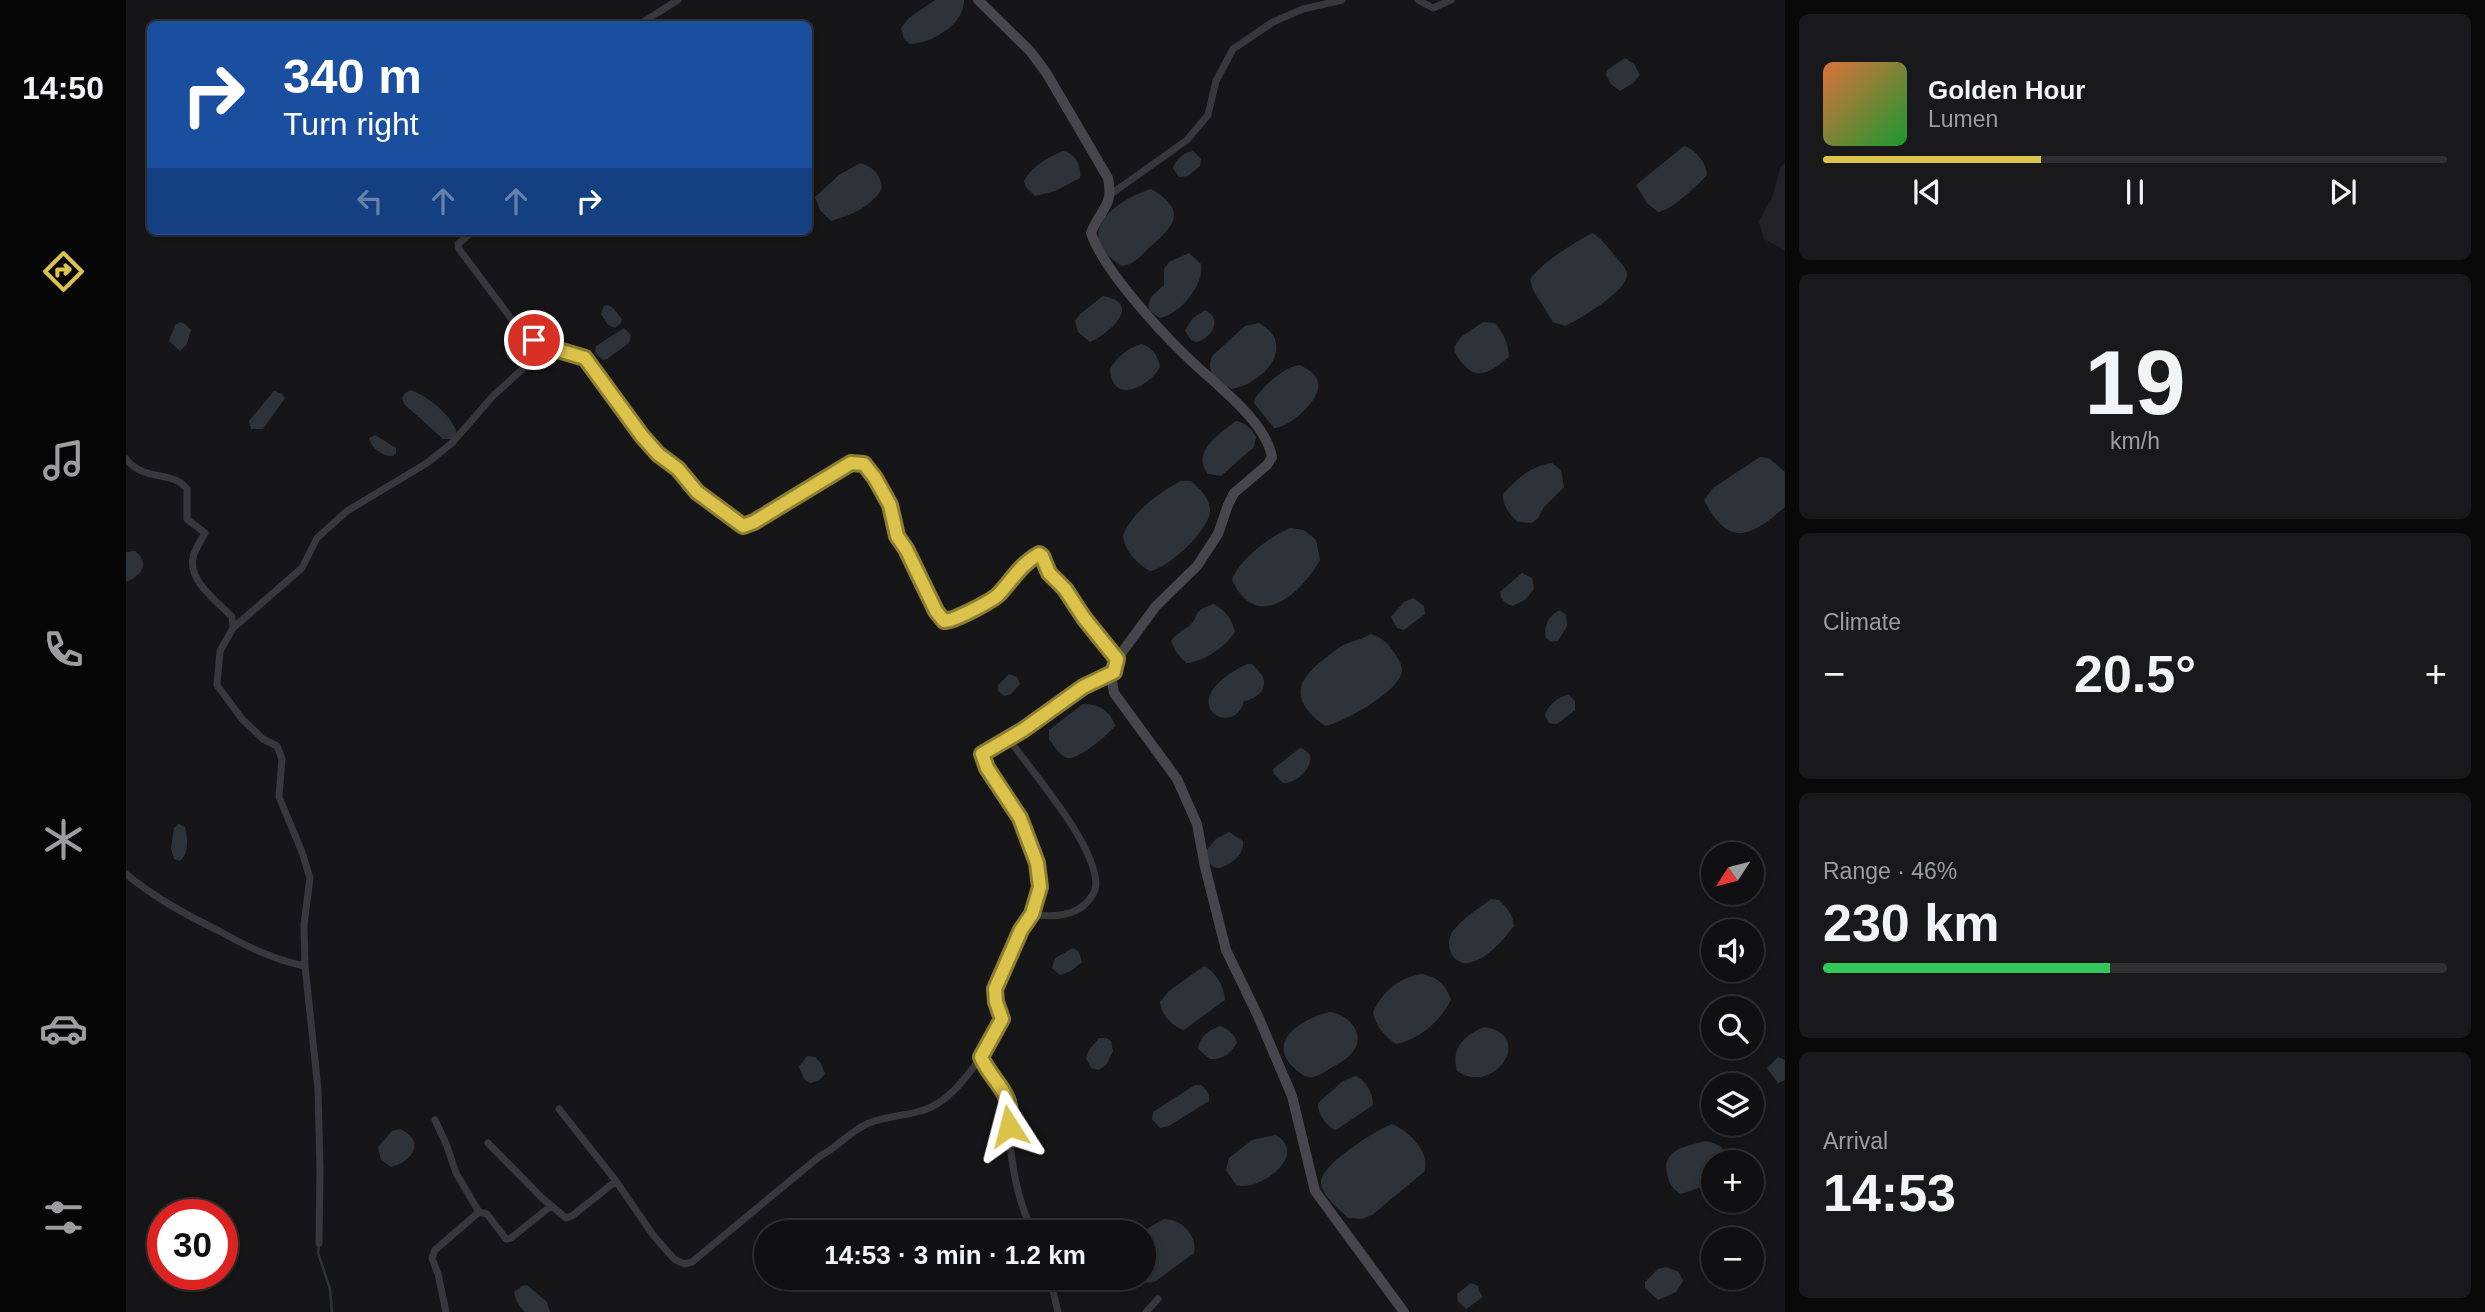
<!DOCTYPE html>
<meta charset="utf-8">
<style>
body{margin:0;font-family:Helvetica,sans-serif;background:#19191b;color:#f1f3f6;height:100vh;display:flex;flex-direction:column;font-size:26px;white-space:nowrap}
*{box-sizing:border-box;margin:0}
p{font-size:23px;color:#9c9d9f}
.icon{flex:none;width:38px;height:38px;fill:none;stroke:currentColor;stroke-width:2;stroke-linecap:round;stroke-linejoin:round}
.map{position:relative;flex:1;overflow:hidden}
.panel{display:flex;flex-direction:column;gap:14px;padding:14px;background:#09090a;width:700px}
.panel>*{flex:none}
.guide{position:absolute;left:21px;top:21px;width:665px;height:214px;border-radius:10px;box-shadow:0 4px 10px #0003,0 0 0 2px #303032;background:#1a4fa0;color:#fff;overflow:hidden}
.needle{width:46px;rotate:234deg}
.fabs{position:absolute;left:1575px;top:842px;display:grid;gap:14px}
.fabs a{display:grid;place-items:center;width:63px;height:63px;border-radius:50%;background:#101012;box-shadow:0 4px 10px #0003,0 0 0 2px #303032;font-size:35px}
.speed{position:absolute;left:21px;top:1199px;display:flex;gap:14px;font-size:35px;font-weight:700;text-align:center}
.speed>*{display:grid;place-content:center;width:91px;height:91px;border-radius:50%;background:#101012;box-shadow:0 4px 10px #0003,0 0 0 2px #303032;line-height:1}
.speed .limit{border:10px solid #d22;background:#fff;color:#111}
.pin{position:absolute;display:grid;place-items:center;width:60px;height:60px;color:#fff;margin:-30px;border:4px solid #fff;border-radius:50%;box-shadow:0 2px 7px #0007}
.me{position:absolute;width:77px;margin:-38px;rotate:351deg;stroke-linejoin:round;filter:drop-shadow(0 0 5px #0008)}
.turn{display:flex;align-items:center;gap:24px;height:147px;padding:0 21px;font-size:32px}
.turn .icon{width:91px;height:91px;stroke-width:2.5}
.turn b{display:block;font-size:49px;line-height:60px}
.lanes{display:flex;align-items:center;height:66px;padding:0 21px;background:#0003;justify-content:center;gap:35px;direction:ltr}
.lanes .off{opacity:.35}
.big{font-size:52px;font-weight:800;line-height:1.1}
.panel .card{flex:1;display:flex;flex-direction:column;justify-content:center;gap:10px;min-width:0;padding:0 24px;border-radius:10px;background:#19191b}
.panel .dial{align-items:center;gap:0}
.dial b{font-size:91px;line-height:1}
.song{display:flex;align-items:center;gap:21px}
.cover{width:84px;height:84px;border-radius:10px;background:linear-gradient(135deg,hsl(20 70% 55%),hsl(130 70% 35%))}
.played{height:7px;border-radius:4px;background:linear-gradient(90deg,#dbc24b 35%,#303032 35%)}
.keys{display:flex;justify-content:space-around;direction:ltr}
.heat{display:flex;justify-content:space-between;align-items:center;font-size:38px;direction:ltr}
.charge{height:10px;border-radius:5px;background:linear-gradient(90deg,#34c759 46%,#303032 0)}
.trip{position:absolute;left:628px;top:1220px;width:402px;height:70px;border-radius:35px;background:#101012;box-shadow:0 4px 10px #0003,0 0 0 2px #303032;font-weight:800;line-height:70px;text-align:center}
main{display:flex;flex:1;min-height:0}
.tabs{display:flex;flex-direction:column;width:126px;justify-content:space-around;align-items:center;background:#060607;color:#9c9d9f}
.tabs .icon{width:49px;height:49px}
.tabs .on{color:#dbc24b}
.tabs b{font-size:32px;color:#f1f3f6}
.map>svg:first-child{display:block}
</style>
<main>
<nav class="tabs">
<b>14:50</b>
<svg class="icon on" aria-label="directions" viewBox="0 0 24 24"><path d="M12 3l9 9-9 9-9-9zM9 14v-3h6M13 9l2 2-2 2"/></svg>
<svg class="icon" aria-label="music" viewBox="0 0 24 24"><path d="M9 18V5l10-2v13"/><circle cx="6" cy="18" r="3"/><circle cx="16" cy="16" r="3"/></svg>
<svg class="icon" aria-label="phone" viewBox="0 0 24 24"><path d="M5 4h4l2 5-3 2q2 4 5 5l2-3 5 2v4C11 20 4 13 5 4z"/></svg>
<svg class="icon" aria-label="climate" viewBox="0 0 24 24"><path d="M12 3v18M4 7l16 10M4 17L20 7"/></svg>
<svg class="icon" aria-label="car" viewBox="0 0 24 24"><path d="M5 17H2v-5l4-1 3-4h7l3 4 3 1v5h-3M9 17h6M6 11h13"/><circle cx="7" cy="17" r="2"/><circle cx="17" cy="17" r="2"/></svg>
<svg class="icon" aria-label="filters" viewBox="0 0 24 24"><path d="M4 7h16M4 17h16"/><circle cx="9" cy="7" r="2"/><circle cx="15" cy="17" r="2"/></svg>
</nav>
<div class="map">
<svg width="1659" height="1312" viewBox="0 0 1659 1312">
<rect width="100%" height="100%" fill="#161618"/>
<path fill="#232224" d="M1659,163V250L1638,239L1633,221L1646,198L1655,166Z"/>
<path fill="#2e333a" d="M809,0H838C839,24 805,44 784,44L778,39L775,28L783,18Z
M1499,58L1508,64L1514,75L1507,83L1494,91L1485,84L1480,75L1481,70Z
M1558,146C1569,149 1581,163 1581,175C1572,185 1543,212 1532,212L1521,203L1510,185Z
M937,151C949,153 956,166 954,178L929,191L909,196L900,187L898,181C906,166 921,158 937,151Z
M1067,151L1075,159L1074,166L1062,176L1053,177L1047,168C1050,159 1058,152 1067,151Z
M734,163C748,167 754,174 756,188C745,207 726,215 705,221L694,210L689,197L713,175Z
M1025,189C1062,211 1049,225 1023,248C1015,256 1007,265 996,266C945,235 987,201 1025,189Z
M1466,233C1476,239 1482,247 1489,256C1493,261 1501,268 1501,275C1500,292 1454,319 1439,326L1427,322L1407,290L1404,279C1419,260 1445,245 1466,233Z
M1063,253L1075,264C1079,284 1054,314 1034,318L1024,311L1022,305L1026,296L1038,285V269L1043,262Z
M977,296C1018,303 983,334 964,342L952,332L949,321L954,314Z
M482,305L487,308L496,319L495,323L489,328L482,325L475,314L478,306Z
M1079,310C1098,319 1085,339 1070,342L1065,340L1059,330L1067,318Z
M54,322L59,324L65,330L61,344L54,351L43,341L49,325Z
M1357,322L1369,323C1377,332 1383,345 1383,357C1369,368 1353,382 1339,366C1333,360 1329,355 1328,347L1335,337Z
M1133,323C1172,345 1138,383 1106,389C1092,381 1079,374 1086,356L1119,326Z
M498,328L505,335L503,343L481,359L477,360L469,353L470,346Z
M379 351a11 11 0 1 1 22 0a11 11 0 1 1-22 0Z
M1016,344C1027,348 1032,356 1034,367C1022,388 986,405 984,369C991,357 1003,347 1016,344Z
M1174,365C1181,369 1188,372 1191,379C1200,396 1164,428 1148,428L1128,403L1129,398C1139,385 1157,367 1174,365Z
M285,390C301,396 324,414 330,430V436L325,439H317L278,404L276,398L279,393Z
M148,391L156,394L159,398L137,429H125L123,421Z
M1110,421C1120,423 1125,428 1130,437L1128,447L1095,476L1082,474C1064,453 1094,433 1110,421Z
M249,435L270,448V453L267,456C257,457 245,448 243,438Z
M1634,457L1643,458L1659,472V507C1625,537 1603,549 1578,500L1587,488Z
M1426,463L1435,470L1438,487L1418,507L1412,518L1406,523L1392,522C1384,516 1376,504 1377,494C1392,478 1403,467 1426,463Z
M1055,481H1065C1073,488 1083,497 1084,509C1086,528 1042,569 1024,571C1011,564 998,550 997,535C1007,512 1033,492 1055,481Z
M1164,528L1178,530L1190,540L1194,560C1174,595 1131,633 1106,580C1114,559 1143,537 1164,528Z
M9,551C24,563 16,576 0,582V552Z
M1396,573L1406,578L1408,589L1399,600L1386,606C1379,603 1375,600 1374,592Z
M1287,598L1298,606L1299,614L1278,630L1271,628L1265,617L1278,602Z
M1088,604C1101,612 1105,618 1109,632C1099,647 1078,662 1060,663L1050,652L1045,641C1050,634 1056,631 1063,626C1076,615 1063,612 1088,604Z
M1434,610L1440,615L1441,626L1432,641L1425,642L1420,638C1417,626 1423,615 1434,610Z
M1245,634C1257,638 1263,644 1269,654C1273,660 1278,667 1275,675C1267,694 1219,722 1199,726C1172,706 1164,688 1192,664C1199,659 1206,652 1214,647C1224,641 1235,640 1245,634Z
M1121,664H1126C1129,667 1135,673 1137,677C1142,691 1129,699 1118,701C1108,741 1042,702 1121,664Z
M883,674L891,677L894,684L885,694L878,696L872,691V685Z
M1443,695L1449,701V710L1431,724L1423,723L1419,716C1421,706 1432,696 1443,695Z
M957,704C973,704 985,711 989,726C983,734 953,759 943,758C935,758 928,746 923,739V730Z
M1174,748C1199,755 1173,785 1157,783L1148,774L1147,769Z
M53,824L59,827C62,837 63,854 54,861L48,859L45,848L48,828Z
M1103,832L1117,841C1118,856 1107,862 1095,868C1083,869 1082,860 1080,851L1090,839Z
M1365,899L1373,900C1381,908 1387,914 1388,926C1378,939 1360,961 1341,963C1325,964 1318,942 1327,931C1337,918 1353,908 1365,899Z
M947,948L953,952L956,962L945,971L934,975L926,968L929,958Z
M1078,966C1090,972 1098,986 1099,1000L1058,1030C1046,1026 1035,1015 1034,1002L1043,991Z
M1295,974C1312,977 1319,984 1325,999C1316,1020 1293,1040 1270,1044C1258,1035 1250,1027 1247,1012C1257,991 1273,978 1295,974Z
M1204,1012C1223,1014 1242,1036 1225,1054C1220,1060 1210,1065 1203,1069C1197,1073 1190,1078 1183,1077C1176,1076 1170,1070 1165,1065C1141,1038 1181,1017 1204,1012Z
M1094,1026C1103,1030 1109,1034 1111,1043C1104,1054 1097,1060 1084,1059L1072,1049C1073,1037 1083,1030 1094,1026Z
M1358,1027C1411,1035 1367,1097 1331,1071C1325,1048 1337,1036 1358,1027Z
M973,1038H980L985,1041L987,1051L981,1064L973,1070L965,1068L960,1058L963,1050Z
M681,1056L689,1057L695,1063L699,1074C695,1080 691,1082 684,1083L678,1079L673,1067Z
M1652,1057L1659,1060V1080L1652,1083L1641,1068Z
M1230,1076C1241,1082 1247,1093 1247,1105L1210,1130C1201,1127 1191,1113 1192,1103L1217,1081Z
M1069,1085H1075C1081,1090 1084,1094 1083,1101L1043,1126L1034,1128L1026,1119L1027,1112Z
M1266,1124C1278,1129 1296,1144 1299,1159C1300,1163 1299,1167 1299,1171L1246,1215L1236,1219L1222,1218C1213,1209 1196,1196 1195,1183C1194,1165 1250,1130 1266,1124Z
M274,1129C300,1140 287,1162 265,1167L255,1160L252,1147L266,1131Z
M1150,1135C1184,1156 1132,1192 1110,1185L1100,1170L1103,1158L1126,1140Z
M1580,1141C1593,1144 1600,1148 1603,1161L1587,1162V1179L1575,1187L1555,1194C1548,1190 1544,1185 1542,1177C1533,1150 1560,1146 1580,1141Z
M1038,1219C1055,1218 1072,1236 1068,1253L1030,1281C1021,1284 1014,1283 1006,1278H1018V1232H1015Z
M1540,1267L1553,1272L1557,1281L1550,1292L1532,1300L1519,1288V1282L1532,1269Z
M1345,1283L1352,1286L1353,1291L1357,1297L1340,1309L1332,1301L1331,1294Z
M401,1285L421,1302L424,1312H399C393,1306 389,1300 388,1292L396,1286Z"/>
<g fill="none" stroke-linecap="round" stroke-linejoin="round">
<path stroke="#2e333a" stroke-width="2.5" d="M193,1244L192,1253L204,1289L206,1312"/>
<path stroke="#38383c" stroke-width="7" d="M1292,0L1307,8L1325,0
M514,24L552,0
M985,194L1061,140L1082,115L1090,81L1107,49L1147,22L1177,9L1216,0
M347,231L332,244L333,249L393,329L418,346L459,358L515,436L532,454L552,469L571,492L617,526L628,522L725,463L738,464L749,478L764,504L770,536L780,549L810,611L818,620C828,621 866,601 873,594C886,580 895,564 913,554L916,557L923,573L939,589L958,618L991,659
M0,459C19,483 45,469 61,489V519L79,533C75,541 68,550 67,558C62,581 92,602 106,617L107,628
M882,738C906,772 969,843 970,884C970,893 964,900 957,906C944,917 921,917 906,914
M0,874C29,898 59,914 93,931C120,946 148,960 179,966
M433,1109L490,1181L527,1235L548,1259L558,1264L566,1262L694,1156C712,1147 724,1131 743,1123C760,1116 778,1116 795,1111C821,1104 840,1078 855,1057
M309,1120L321,1146L330,1173L353,1212
M362,1143L416,1198L440,1218L446,1216L490,1181
M907,1232C892,1203 885,1163 883,1131C883,1123 886,1116 885,1109C883,1089 862,1075 855,1057L876,1019L870,1002L869,989L895,930L906,914L914,887L911,863L894,818L861,769L856,754L897,730L957,687L988,672
M193,1243L194,1171L192,1089L179,966L178,925L184,878L176,852L153,797L156,759L151,746L137,739L116,719L91,685L94,651L107,628L176,568L191,538L221,511L301,463L326,443L367,396L412,355L418,346
M924,1278L932,1312
M320,1312L312,1274L306,1258L309,1250L353,1212L361,1214L380,1239L385,1238L425,1206
M1020,1312L1032,1299"/>
<path stroke="#46464c" stroke-width="10" d="M852,0L905,52L921,74L982,178C988,207 974,209 965,233C977,269 1032,329 1060,356C1087,383 1139,419 1146,457L1141,465L1108,493L1102,505L1092,534L1071,566L1030,606L991,659L986,681L988,693L1051,779L1071,824L1079,867L1100,950L1132,1016L1166,1096L1189,1191L1278,1312"/>
</g>
<g fill="none" stroke-linecap="round" stroke-linejoin="round">
<g stroke="#8e7e31" stroke-width="18">
<path id="route" d="M408,340L432,350L459,358L516,436L532,454L552,469L571,492L617,526L628,522L725,463L738,464L749,478L764,505L771,536L780,549L810,611L818,621C828,621 866,601 873,594C886,580 895,564 913,554L916,556L923,573L939,589L958,618L991,659L988,672L957,687L897,730L856,754L861,768L894,818L911,863L914,887L906,914L895,930L869,989L870,1002L876,1019L855,1057C867,1084 889,1092 883,1126"/>
</g>
<use href="#route" stroke="#dbc24b" stroke-width="12"/>
</g>
</svg>
<div class="fabs">
<a><svg class="needle" viewBox="-14 -14 28 28"><path d="M0-13l5 13h-10z" fill="#e53935"/><path d="M0 13l5-13h-10z" fill="#9c9d9f"/></svg></a>
<a><svg class="icon" aria-label="sound" viewBox="0 0 24 24"><path d="M4 9h4l5-4v14l-5-4H4zM17 9q2 3 0 6"/></svg></a>
<a><svg class="icon" aria-label="search" viewBox="0 0 24 24"><circle cx="10" cy="10" r="6"/><path d="M15 15l6 6"/></svg></a>
<a><svg class="icon" aria-label="layers" viewBox="0 0 24 24"><path d="M12 4l9 5-9 5-9-5zM3 14l9 5 9-5"/></svg></a>
<a>+</a>
<a>−</a>
</div>
<div class="speed"><div class="limit">30</div></div>
<div class="pin" style="left:408px;top:340px;background:#d93025"><svg class="icon" aria-label="arrive" viewBox="0 0 24 24"><path d="M6 21V4h12l-3 4 3 4H6"/></svg></div>
<svg class="me" style="left:883px;top:1126px" viewBox="-20 -20 40 40"><path d="M0-17L14 15 0 8-14 15z" fill="#dbc24b" stroke="#fff" stroke-width="4"/></svg>
<div class="trip">14:53 · 3 min · 1.2 km</div>
<div class="guide">
<div class="turn"><svg class="icon" aria-label="right" viewBox="0 0 24 24"><path d="M7 20v-9h11M14 6l5 5-5 5"/></svg><div><b>340 m</b>Turn right</div></div>
<div class="lanes"><svg class="icon off" aria-label="left" viewBox="0 0 24 24"><path d="M17 20v-9H6M10 6l-5 5 5 5"/></svg><svg class="icon off" aria-label="ahead" viewBox="0 0 24 24"><path d="M12 20V5M6 11l6-6 6 6"/></svg><svg class="icon off" aria-label="ahead" viewBox="0 0 24 24"><path d="M12 20V5M6 11l6-6 6 6"/></svg><svg class="icon" aria-label="right" viewBox="0 0 24 24"><path d="M7 20v-9h11M14 6l5 5-5 5"/></svg></div>
</div>
</div>
<section class="panel">
<div class="card">
<div class="song"><i class="cover"></i><div><b>Golden Hour</b><p>Lumen</p></div></div>
<div class="played"></div>
<div class="keys"><svg class="icon" aria-label="previous" viewBox="0 0 24 24"><path d="M18 5L8 12l10 7zM5 5v14"/></svg><svg class="icon" aria-label="pause" viewBox="0 0 24 24"><path d="M8 5v14M16 5v14"/></svg><svg class="icon" aria-label="next" viewBox="0 0 24 24"><path d="M6 5l10 7-10 7zM19 5v14"/></svg></div>
</div>
<div class="card dial"><b>19</b><p>km/h</p></div>
<div class="card"><p>Climate</p>
<div class="heat"><a>−</a><b class="big">20.5°</b><a>+</a></div>
</div>
<div class="card"><p>Range · 46%</p><b class="big">230 km</b><div class="charge"></div></div>
<div class="card"><p>Arrival</p><b class="big">14:53</b></div>
</section>
</main>
